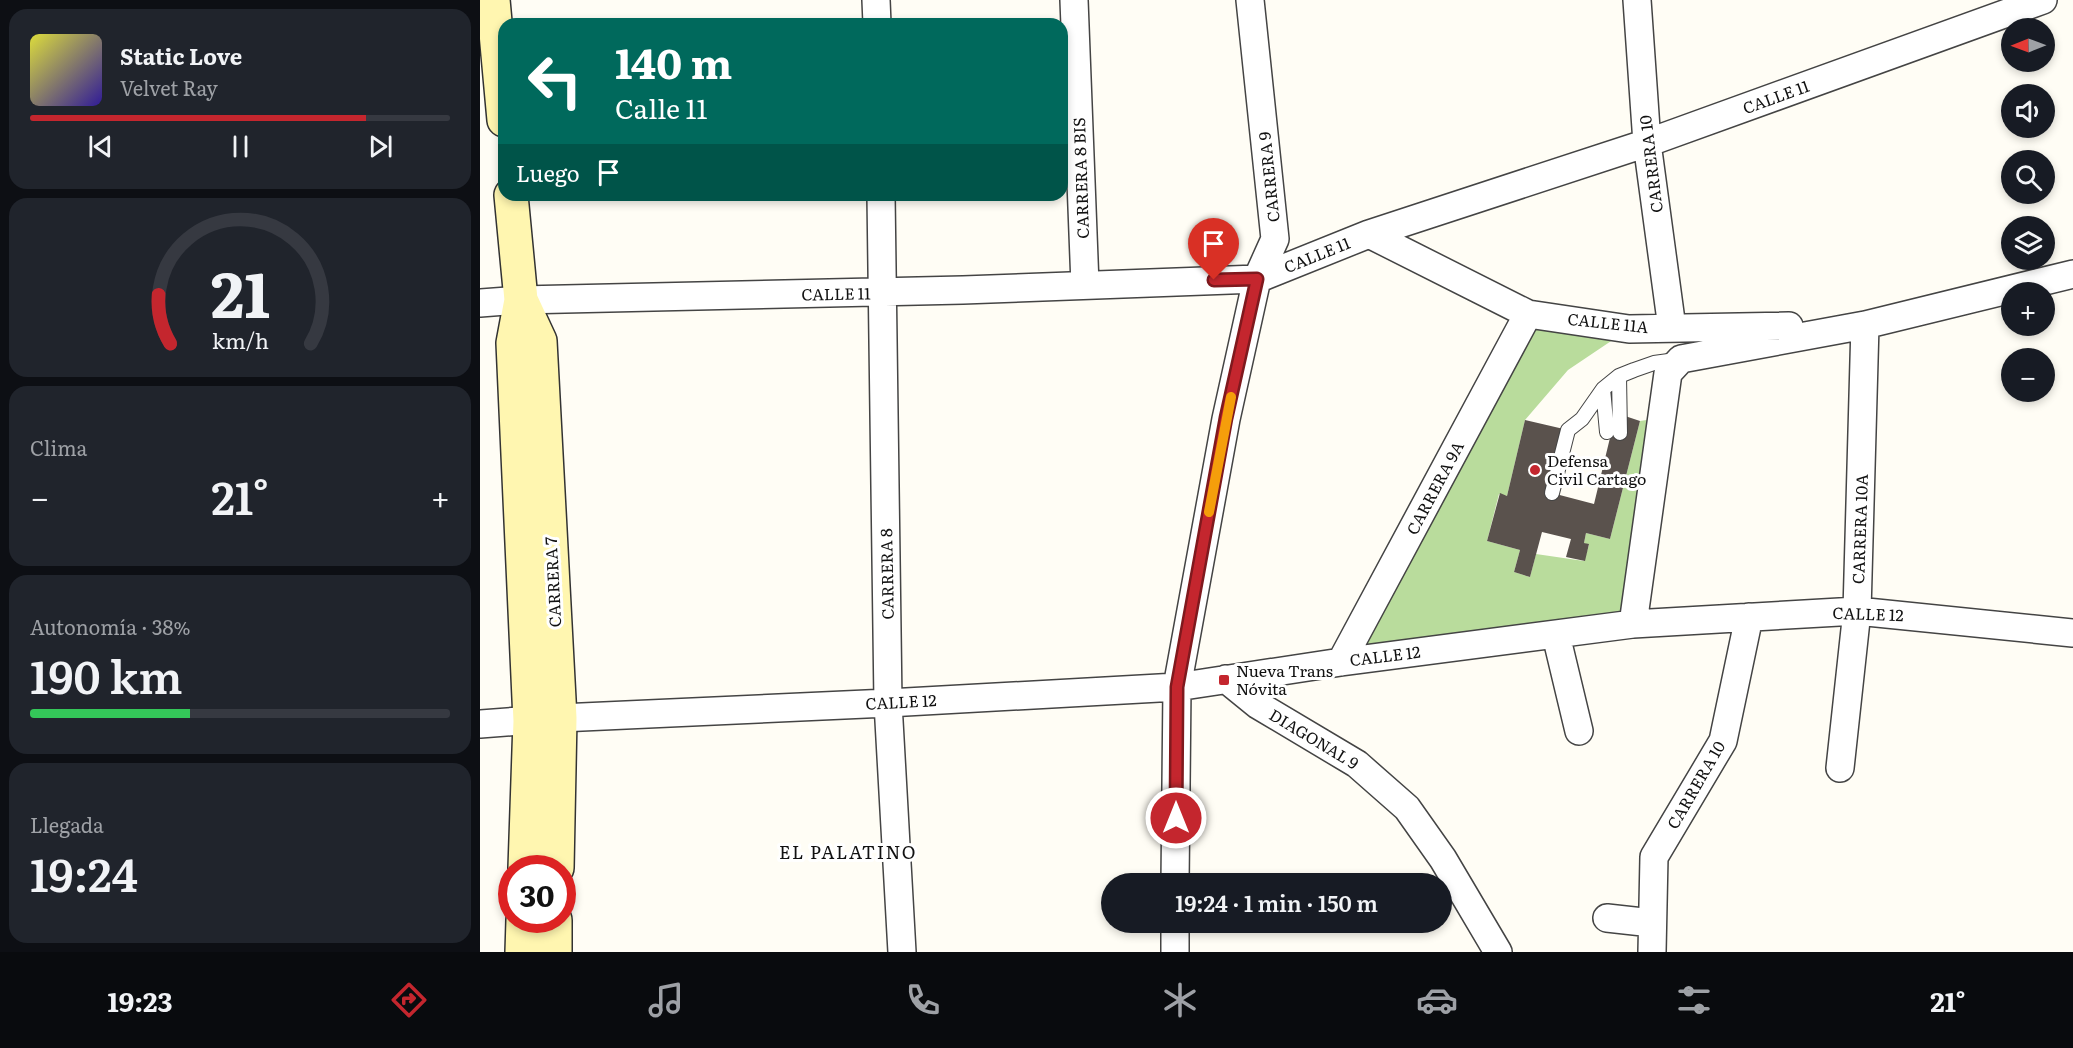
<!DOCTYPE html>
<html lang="es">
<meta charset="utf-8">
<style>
body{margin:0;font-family:Literata,serif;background:#20242c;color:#f1f3f6;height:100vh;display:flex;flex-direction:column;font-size:22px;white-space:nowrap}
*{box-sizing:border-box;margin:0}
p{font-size:20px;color:#9ea1a6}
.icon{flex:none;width:33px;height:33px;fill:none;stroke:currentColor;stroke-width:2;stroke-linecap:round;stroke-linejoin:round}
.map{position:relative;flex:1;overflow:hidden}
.panel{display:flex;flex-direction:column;gap:9px;padding:9px;background:#0d0f14;width:480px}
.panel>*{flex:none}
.top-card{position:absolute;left:18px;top:18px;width:570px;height:183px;border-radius:18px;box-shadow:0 3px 9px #0003;background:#00695c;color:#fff;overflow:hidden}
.needle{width:39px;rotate:269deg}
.controls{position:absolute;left:1521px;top:18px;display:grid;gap:12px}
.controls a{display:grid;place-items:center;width:54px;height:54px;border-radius:50%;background:#171b24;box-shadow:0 3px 9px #0003;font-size:30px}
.speed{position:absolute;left:18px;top:855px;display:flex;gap:12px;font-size:30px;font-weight:700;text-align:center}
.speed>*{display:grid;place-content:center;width:78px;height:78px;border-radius:50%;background:#171b24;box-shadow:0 3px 9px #0003;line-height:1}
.speed .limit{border:9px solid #d22;background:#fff;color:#111}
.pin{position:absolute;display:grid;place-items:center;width:51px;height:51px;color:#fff;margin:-62px -26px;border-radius:50% 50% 50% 0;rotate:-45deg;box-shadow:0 0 6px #0007}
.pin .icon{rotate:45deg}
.me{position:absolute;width:66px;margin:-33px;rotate:0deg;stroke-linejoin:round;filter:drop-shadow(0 0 4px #0008)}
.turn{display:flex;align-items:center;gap:21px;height:126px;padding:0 18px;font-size:27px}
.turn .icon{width:78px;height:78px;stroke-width:2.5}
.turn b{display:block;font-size:42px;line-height:51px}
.then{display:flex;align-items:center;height:57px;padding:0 18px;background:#0003;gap:12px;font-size:22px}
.big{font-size:45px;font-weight:600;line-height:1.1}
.panel .widget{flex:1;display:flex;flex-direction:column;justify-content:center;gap:9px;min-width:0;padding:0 21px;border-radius:18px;background:#20242c}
.panel .dial{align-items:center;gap:0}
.dial svg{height:156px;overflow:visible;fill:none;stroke:#363941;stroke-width:7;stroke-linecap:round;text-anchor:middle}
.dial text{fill:#f1f3f6;stroke:none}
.song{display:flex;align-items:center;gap:18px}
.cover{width:72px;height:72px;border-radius:9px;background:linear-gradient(135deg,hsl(60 70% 55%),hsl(250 70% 35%))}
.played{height:6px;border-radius:3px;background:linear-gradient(90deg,#c4262e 80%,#363941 80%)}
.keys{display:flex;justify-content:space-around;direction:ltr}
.heat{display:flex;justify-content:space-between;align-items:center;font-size:33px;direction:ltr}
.charge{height:9px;border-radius:4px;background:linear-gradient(90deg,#34c759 38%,#363941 0)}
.trip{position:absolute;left:621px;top:873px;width:351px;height:60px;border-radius:30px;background:#171b24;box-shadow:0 3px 9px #0003;font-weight:600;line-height:60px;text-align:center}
.menu{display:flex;height:96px;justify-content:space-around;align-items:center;background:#090b0e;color:#9ea1a6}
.menu .icon{width:42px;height:42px}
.menu .current{color:#c4262e}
.menu b{font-size:27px;color:#f1f3f6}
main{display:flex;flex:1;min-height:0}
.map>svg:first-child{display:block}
</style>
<main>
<section class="panel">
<div class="widget">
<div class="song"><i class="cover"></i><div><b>Static Love</b><p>Velvet Ray</p></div></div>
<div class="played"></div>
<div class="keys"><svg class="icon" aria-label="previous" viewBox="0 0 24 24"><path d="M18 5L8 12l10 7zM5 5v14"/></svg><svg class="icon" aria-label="pause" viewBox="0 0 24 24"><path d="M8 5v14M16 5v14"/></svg><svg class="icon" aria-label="next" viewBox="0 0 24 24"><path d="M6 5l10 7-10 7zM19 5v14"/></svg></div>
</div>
<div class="widget dial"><svg viewBox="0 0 100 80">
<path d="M14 69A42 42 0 1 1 86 69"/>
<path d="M14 69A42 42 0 0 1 8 44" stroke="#c4262e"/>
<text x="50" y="56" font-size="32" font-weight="700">21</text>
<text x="50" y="72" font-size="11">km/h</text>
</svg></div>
<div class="widget"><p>Clima</p>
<div class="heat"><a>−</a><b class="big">21°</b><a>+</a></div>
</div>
<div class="widget"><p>Autonomía · 38%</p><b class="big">190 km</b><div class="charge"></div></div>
<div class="widget"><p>Llegada</p><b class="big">19:24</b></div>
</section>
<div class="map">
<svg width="1593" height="952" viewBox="0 0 1593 952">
<rect width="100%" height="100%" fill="#fffdf5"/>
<path fill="#b9dc9c" d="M1048,314L1149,329L1088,370L1045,420L1027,496L1019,494L1007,541L1040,550L1034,572L1050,577L1056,554L1104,561L1109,545L1104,543L1106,533L1130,539L1160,421L1180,418L1153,624L861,662Z"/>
<path fill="#5a524d" d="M1136,413L1160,421L1130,539L1106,533L1104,543L1109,544L1105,561L1086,557L1091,539L1062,532L1050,577L1034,572L1040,550L1007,541L1020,493L1027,496L1045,420L1088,430L1072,493L1114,504Z"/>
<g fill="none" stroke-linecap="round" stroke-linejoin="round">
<g stroke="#444" stroke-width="16">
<path id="lane" d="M1139,376L1140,433
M1123,389L1127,432
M1072,493L1088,430L1102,419L1123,389L1139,376L1154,370L1174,363L1196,360"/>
</g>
<g stroke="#444" stroke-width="30">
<path id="street" d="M396,0L397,24
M594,0L605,285
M1157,0L1167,143L1192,328
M401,195L408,703L422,952
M889,234L1048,314L1149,329L1309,326
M0,303L41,300L483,290L777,279L889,234L1167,143L1563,0
M1153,624L1188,373L1201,359L1385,325L1593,274
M1076,635L1099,731
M861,662L1048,314
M746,679L778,705L877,764L927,808L963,859L1018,952
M0,724L80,718L408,703L697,687L861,662L1153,624L1377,611L1593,633
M1360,768L1377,611L1385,325
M695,884L697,687L746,419L777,279L795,239L770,0
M1127,918L1172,923
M695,952V922
M1172,952L1174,857L1243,741L1269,617"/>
</g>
<g stroke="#333" stroke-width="36">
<path id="secondary" d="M13,0L24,120
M31,195L41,300L33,343L50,721L45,868
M41,300L60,341L80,718L77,868
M42,952L43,920
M75,952V920"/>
</g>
<use href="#lane" stroke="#fff" stroke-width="14"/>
<use href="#street" stroke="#fff" stroke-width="27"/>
<use href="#secondary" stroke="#fff6b0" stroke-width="33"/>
</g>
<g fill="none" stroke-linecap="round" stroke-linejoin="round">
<g stroke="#7f191e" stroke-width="15">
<path id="route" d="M696,818L697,687L746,418L777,279L734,280"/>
</g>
<use href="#route" stroke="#c4262e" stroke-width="10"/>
<path stroke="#f59e0b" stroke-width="10" d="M729,512L751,397"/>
</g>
<g fill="#c4262e" stroke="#fff" stroke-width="2">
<circle cx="1055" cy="470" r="6"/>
<rect x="738" y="674" width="12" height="12" rx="3"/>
</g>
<g text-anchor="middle" stroke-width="6" stroke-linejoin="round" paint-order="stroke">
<g font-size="16" fill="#111" stroke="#fff">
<text transform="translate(1296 97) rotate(-20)" y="6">CALLE 11</text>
<text transform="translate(1171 164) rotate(-97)" y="6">CARRERA 10</text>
<text transform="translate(789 177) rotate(-96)" y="6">CARRERA 9</text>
<text transform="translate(601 178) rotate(-92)" y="6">CARRERA 8 BIS</text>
<text transform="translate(837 255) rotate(-22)" y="6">CALLE 11</text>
<text transform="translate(356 294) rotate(-1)" y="6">CALLE 11</text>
<text transform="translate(1128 323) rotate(6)" y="6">CALLE 11A</text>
<text transform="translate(955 488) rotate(-62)" y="6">CARRERA 9A</text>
<text transform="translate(1380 529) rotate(-88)" y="6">CARRERA 10A</text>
<text transform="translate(407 574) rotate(-91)" y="6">CARRERA 8</text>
<text transform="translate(73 582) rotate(-93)" y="6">CARRERA 7</text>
<text transform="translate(1388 614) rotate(2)" y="6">CALLE 12</text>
<text transform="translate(905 656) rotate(-7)" y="6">CALLE 12</text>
<text transform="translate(421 702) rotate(-3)" y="6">CALLE 12</text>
<text transform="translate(834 739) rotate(31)" y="6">DIAGONAL 9</text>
<text transform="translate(1216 785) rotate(-60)" y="6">CARRERA 10</text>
</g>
<g font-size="16" fill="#111" stroke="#fff" text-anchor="start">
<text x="1067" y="467">Defensa<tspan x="1067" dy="18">Civil Cartago</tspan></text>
<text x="756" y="677">Nueva Trans<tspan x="756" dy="18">Nóvita</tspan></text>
</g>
<g font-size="18" letter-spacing="1.5" fill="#111" stroke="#fff">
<text x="368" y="859">EL PALATINO</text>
</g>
</g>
</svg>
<div class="controls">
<a><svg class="needle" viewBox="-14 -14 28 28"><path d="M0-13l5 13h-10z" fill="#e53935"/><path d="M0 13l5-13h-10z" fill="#9ea1a6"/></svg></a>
<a><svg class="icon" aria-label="sound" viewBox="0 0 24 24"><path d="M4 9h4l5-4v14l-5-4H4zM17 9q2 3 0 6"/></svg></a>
<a><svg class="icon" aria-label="search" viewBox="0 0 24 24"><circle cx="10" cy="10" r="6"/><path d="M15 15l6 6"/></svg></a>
<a><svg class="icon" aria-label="layers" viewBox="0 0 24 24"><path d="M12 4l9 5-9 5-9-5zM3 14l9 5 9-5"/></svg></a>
<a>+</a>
<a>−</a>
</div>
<div class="speed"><div class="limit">30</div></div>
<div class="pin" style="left:734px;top:280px;background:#d93025"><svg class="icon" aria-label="arrive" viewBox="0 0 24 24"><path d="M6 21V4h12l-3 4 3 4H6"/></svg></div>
<svg class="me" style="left:696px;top:818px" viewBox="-20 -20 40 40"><circle r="17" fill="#c4262e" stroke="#fff" stroke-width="3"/><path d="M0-11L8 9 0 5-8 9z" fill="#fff"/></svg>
<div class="trip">19:24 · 1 min · 150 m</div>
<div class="top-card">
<div class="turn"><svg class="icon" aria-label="left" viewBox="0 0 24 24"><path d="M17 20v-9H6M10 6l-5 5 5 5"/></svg><div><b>140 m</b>Calle 11</div></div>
<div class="then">Luego<svg class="icon" aria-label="arrive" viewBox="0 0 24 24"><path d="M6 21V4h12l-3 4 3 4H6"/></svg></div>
</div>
</div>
</main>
<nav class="menu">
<b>19:23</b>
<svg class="icon current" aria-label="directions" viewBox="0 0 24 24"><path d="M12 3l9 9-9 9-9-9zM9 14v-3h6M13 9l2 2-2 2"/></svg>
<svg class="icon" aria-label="music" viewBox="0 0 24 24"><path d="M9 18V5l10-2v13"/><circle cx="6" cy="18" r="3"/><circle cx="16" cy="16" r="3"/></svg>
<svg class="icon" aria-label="phone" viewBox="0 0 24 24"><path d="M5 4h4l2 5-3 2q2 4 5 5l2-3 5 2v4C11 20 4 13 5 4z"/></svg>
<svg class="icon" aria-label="climate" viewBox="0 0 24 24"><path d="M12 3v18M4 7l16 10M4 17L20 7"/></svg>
<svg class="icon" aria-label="car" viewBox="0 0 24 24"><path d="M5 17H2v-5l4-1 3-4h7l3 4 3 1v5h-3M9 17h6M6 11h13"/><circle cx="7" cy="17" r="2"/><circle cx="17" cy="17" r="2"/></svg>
<svg class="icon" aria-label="filters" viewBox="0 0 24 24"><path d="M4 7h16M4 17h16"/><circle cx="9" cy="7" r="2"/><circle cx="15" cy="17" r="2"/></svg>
<b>21°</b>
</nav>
